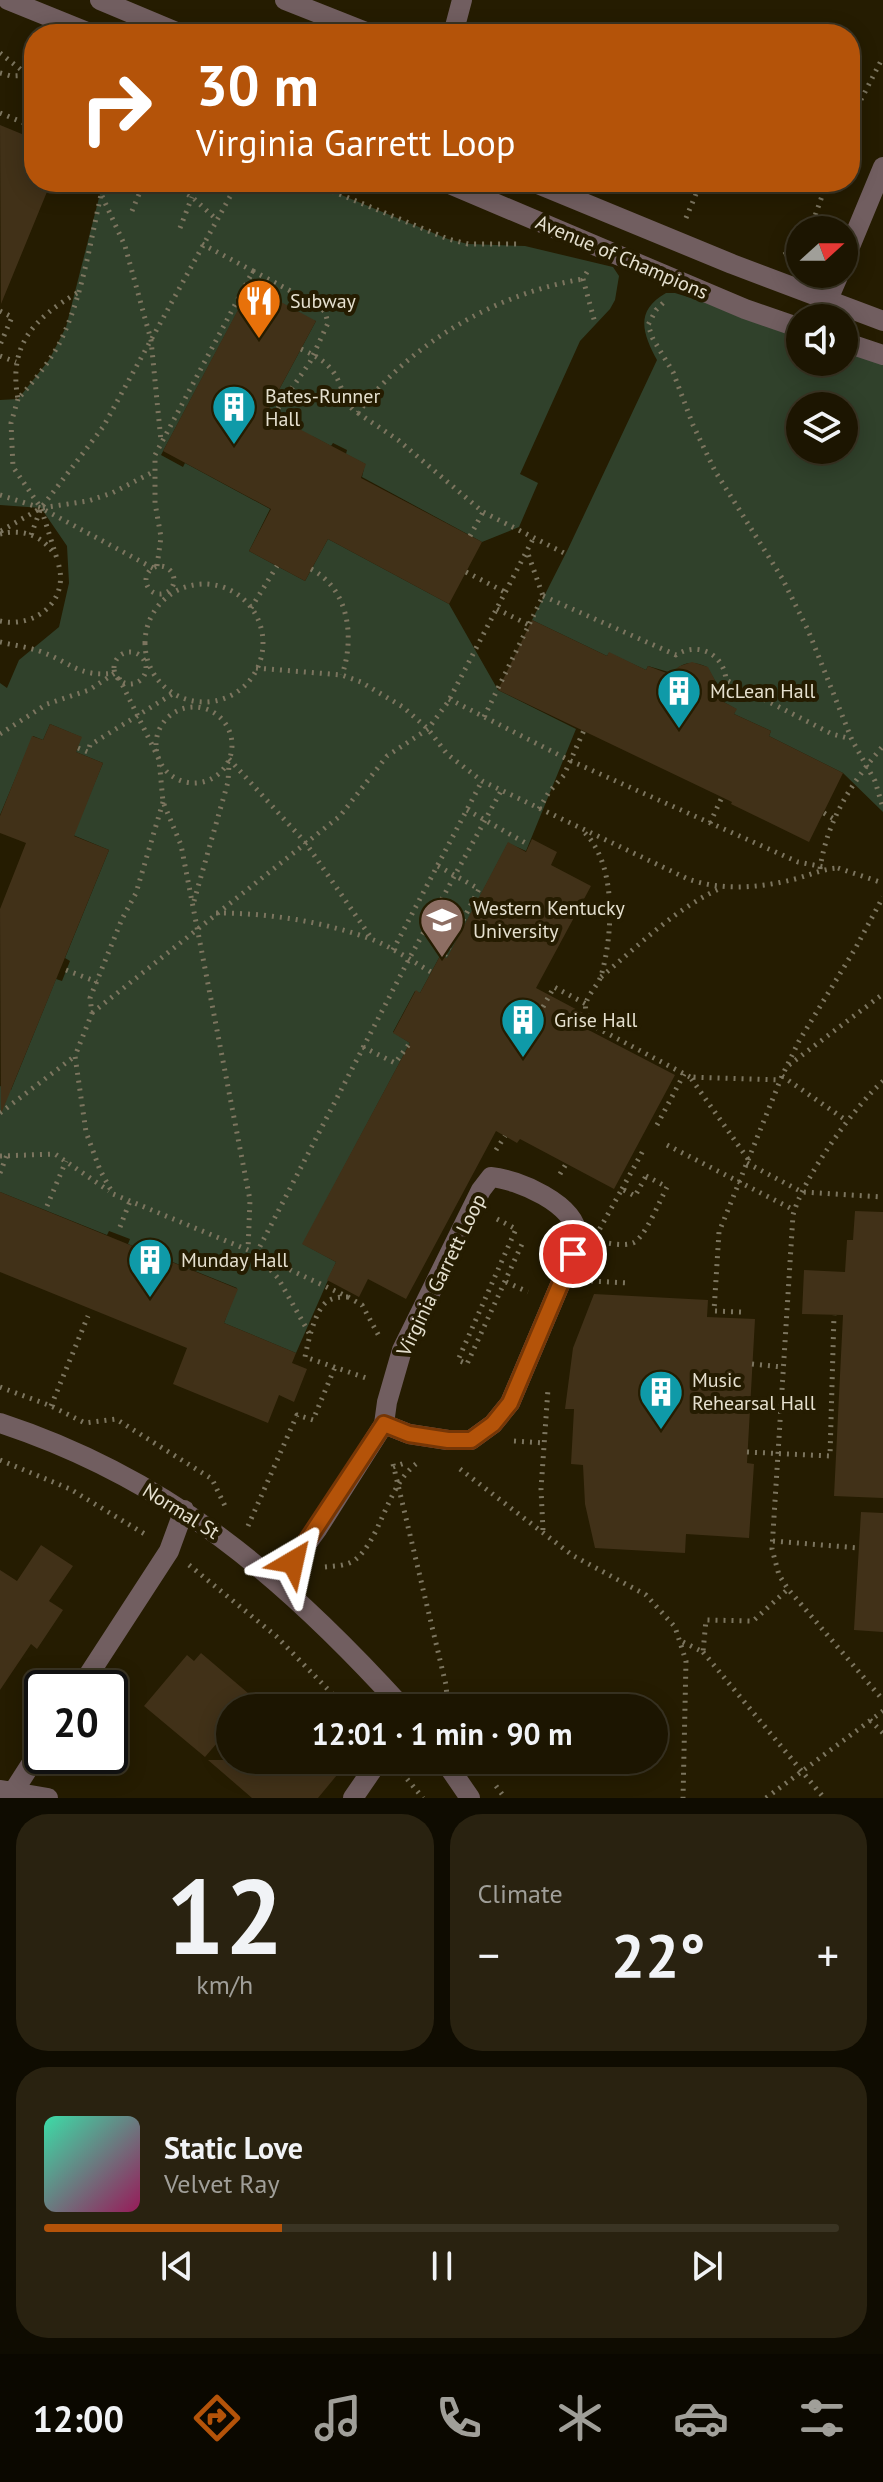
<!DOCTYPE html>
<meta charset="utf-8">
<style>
body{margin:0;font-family:"PT Sans",sans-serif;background:#292210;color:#f1f3f6;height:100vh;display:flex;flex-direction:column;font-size:30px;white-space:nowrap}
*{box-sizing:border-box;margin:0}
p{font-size:26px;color:#a09f99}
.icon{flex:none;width:44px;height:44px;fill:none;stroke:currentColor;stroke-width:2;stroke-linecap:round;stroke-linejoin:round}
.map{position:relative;height:1798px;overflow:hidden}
.drawer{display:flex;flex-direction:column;gap:16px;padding:16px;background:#0f0c01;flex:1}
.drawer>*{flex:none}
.hud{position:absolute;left:24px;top:24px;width:836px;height:168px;border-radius:32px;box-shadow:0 4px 20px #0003,0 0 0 2px #3a3423;background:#b45309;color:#fff;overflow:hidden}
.needle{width:52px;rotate:69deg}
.tools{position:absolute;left:786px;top:216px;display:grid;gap:16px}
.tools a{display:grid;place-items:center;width:72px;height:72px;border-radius:50%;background:#1c1501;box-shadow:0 4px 20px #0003,0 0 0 2px #3a3423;font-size:40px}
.speed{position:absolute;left:24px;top:1670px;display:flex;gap:16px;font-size:40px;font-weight:700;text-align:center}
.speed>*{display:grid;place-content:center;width:104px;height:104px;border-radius:50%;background:#1c1501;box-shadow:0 4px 20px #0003,0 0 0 2px #3a3423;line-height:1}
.speed .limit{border:4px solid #111;border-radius:12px;background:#fff;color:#111}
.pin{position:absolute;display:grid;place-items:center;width:68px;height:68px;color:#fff;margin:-34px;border:4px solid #fff;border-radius:50%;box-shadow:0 2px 8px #0007}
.me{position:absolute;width:88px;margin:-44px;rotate:36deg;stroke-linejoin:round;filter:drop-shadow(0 0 6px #0008)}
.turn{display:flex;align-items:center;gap:28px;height:168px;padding:0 40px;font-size:36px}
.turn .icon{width:104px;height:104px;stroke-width:2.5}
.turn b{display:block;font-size:56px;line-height:68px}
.big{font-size:60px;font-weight:700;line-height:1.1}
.drawer .tile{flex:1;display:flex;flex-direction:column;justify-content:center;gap:12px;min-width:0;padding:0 28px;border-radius:32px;background:#292210}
.drawer .dial{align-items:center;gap:0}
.dial b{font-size:104px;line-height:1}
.song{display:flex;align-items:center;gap:24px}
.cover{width:96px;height:96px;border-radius:12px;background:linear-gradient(135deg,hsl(160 70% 55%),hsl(330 70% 35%))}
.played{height:8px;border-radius:4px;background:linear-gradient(90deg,#b45309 30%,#3a3423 30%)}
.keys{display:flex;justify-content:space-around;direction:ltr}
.heat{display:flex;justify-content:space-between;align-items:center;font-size:44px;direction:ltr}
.drawer .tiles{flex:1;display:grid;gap:16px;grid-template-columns:1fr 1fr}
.tile:last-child{grid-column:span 2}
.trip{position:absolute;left:216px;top:1694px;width:452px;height:80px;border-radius:40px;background:#1c1501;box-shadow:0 4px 20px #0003,0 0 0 2px #3a3423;font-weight:700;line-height:80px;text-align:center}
.dock{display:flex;height:128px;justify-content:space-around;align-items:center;background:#0b0800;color:#a09f99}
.dock .icon{width:56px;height:56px}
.dock .on{color:#b45309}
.dock b{font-size:36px;color:#f1f3f6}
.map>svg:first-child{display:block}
</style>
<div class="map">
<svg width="883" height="1798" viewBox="0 0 883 1798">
<rect width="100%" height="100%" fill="#251c01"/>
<path fill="#30412b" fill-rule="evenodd" d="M103,182H310L448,239L468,244L525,246L613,267L619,276L615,300L610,309L580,341L520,474L538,483L519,527L482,542L362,477L365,464L346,454L347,450L333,443L331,446L312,436L304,446L260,425L316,321L240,307L161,455L183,467L185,463L270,509L249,551L305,581L328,539L449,604L498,690L576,729L526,851L508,843L447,959L440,956L420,993L415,991L393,1032L410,1043L303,1244L336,1262L296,1353L224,1323L237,1288L128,1244L130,1239L109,1231L107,1235L0,1192V1086L11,1090L56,979L62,981L70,961L65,958L109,850L73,835L103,763L76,752L81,737L50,724L43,740L33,736L0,815V683L7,688L19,660L59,627L69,583L67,546L41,508L0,505V400L18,399L49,360L66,327Z
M666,293H675L800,332V362H844V346L883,358V812L843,773L769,736L771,731L734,714L736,709L715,697L717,684L707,667C693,661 684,661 672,673L648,666L646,670L609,653L607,656L532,620L568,549L657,360C643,334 634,311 666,293ZM800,406H844V450H800Z"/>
<path fill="#413118" d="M0,125L34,139V182H51L1,304Z
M255,288L316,321L267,412L366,464L361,478L482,542L449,604L328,539L305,581L249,551L271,509L163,451L240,306L244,308Z
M532,620L607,656L609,652L646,670L648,666L669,674L680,666L692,662L708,667L717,684L716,698L737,709L734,714L771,731L769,736L843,773L809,842L731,804L732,802L498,690Z
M50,724L82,737L76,752L103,763L74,836L109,850L1,1114L0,909L26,843L0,833V816L32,736L43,740Z
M532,839L557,852L551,865L591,886L536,988L585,1014L579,1025L675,1075L614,1189L520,1139L517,1143L496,1131L406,1299L368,1279L359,1297L327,1280L336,1262L302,1244L410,1043L393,1033L416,990L420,993L440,956L447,958L508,842L526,852Z
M0,1192L238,1289L224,1323L296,1353L292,1363L307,1369L294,1402L279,1395L268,1423L173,1384L187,1348L0,1272Z
M855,1211L883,1212V1498L834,1496L843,1315L802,1314L804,1270L845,1272L847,1240H853Z
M594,1294L708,1300L707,1317L755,1319L747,1463L754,1464L749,1538L686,1534L685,1553L595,1548L585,1504L583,1465L571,1464L574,1409H565L573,1348Z
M861,1512L883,1513V1632L854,1630Z
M41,1545L73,1566L49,1601L63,1610L37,1649L31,1644L0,1690V1570L17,1581Z
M201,1653L255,1699L247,1708H230V1728L205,1757L144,1706L187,1655L194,1661Z
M208,1760H319L337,1775L318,1798H252Z"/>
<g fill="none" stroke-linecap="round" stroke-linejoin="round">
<path stroke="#7c755f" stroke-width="5" stroke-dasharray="2 6" stroke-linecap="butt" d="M207,27L224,34
M0,53L29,76
M0,73L11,76L34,75
M0,113L34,127
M850,121L883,57
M167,182L192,197L216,219
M310,182L448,239L468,244H517
M102,196L125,246L151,340L161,441
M132,211L144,182
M686,218L701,182
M180,228L192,197
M810,230L827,182
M784,255L800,246
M253,271L319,306L325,312L328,323L310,362L265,427
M587,272L583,279L595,323
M77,293C33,319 8,346 18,399C33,382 48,364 59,344C84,295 91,235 104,182
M663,303L656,310L648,325L653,339L673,372L693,425L715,471L782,578L808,630L852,740L875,781L883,808
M0,311L12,317L0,345
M301,349C314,355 326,361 334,373C343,386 344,406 358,413C410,343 497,293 583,279
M0,356L16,362
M18,399L11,423L13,467L41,508L58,562
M358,413L398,440L483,512L566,554
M0,495L41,508L153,568
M1,531L41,508L88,501L112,493L155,471
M0,534C21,529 39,534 52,551
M31,535L41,508L103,427L238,182
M470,536L483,512
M146 580a14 14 0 1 1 28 0a14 14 0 1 1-28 0Z
M157,566L161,537L155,503V455L253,271L202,244
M311,569C349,589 355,637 342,675
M466,572L505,592
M145 643a59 59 0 1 1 118 0a59 59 0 1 1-118 0Z
M543,596L676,655C698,641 724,654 726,680L832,734L851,739
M251,608L277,566
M497,609L529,625
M0,621C37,629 72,598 57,560
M0,642C13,645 27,647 39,651C69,661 79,678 114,673
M114 668a16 16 0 1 1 32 0a16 16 0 1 1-32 0Z
M256,668L342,675L361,682L403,707L428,729L447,754L482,781L688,879C722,891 760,888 795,879C810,875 822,869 838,868
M119,678L159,759L163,802L181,845L250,1200L248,1250
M449,699L571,761L798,862L824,867
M156 745a38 38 0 1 1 76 0a38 38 0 1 1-76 0Z
M484,717L543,596L527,551
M0,734L47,704L89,690L115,673
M78,748L88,752L90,745L174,693
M229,759L305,842L372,939
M163,802L136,893L122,919L90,998L92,1013L75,1056L86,1132L100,1170L113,1194L248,1250L348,1297L362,1305L379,1336
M539,809L549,792L564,775L585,728
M467,810L529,845
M824,813L834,819
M710,823L723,795
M585,833C617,866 613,935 601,976C598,985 589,993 586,1003C584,1011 589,1020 593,1026
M438,866L479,889L444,957
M838,868L883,883
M820,869C827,820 852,782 883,746
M194,901L228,782L229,764
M216,913C268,913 321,921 371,939C392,947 412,961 431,972
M393,950L482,781
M66,970L97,982
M601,977C639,945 676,908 721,888
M543,1007L554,987L586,1004
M92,1013L340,816L387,756L428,729L448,702L533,539
M582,1020L690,1077
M363,1047L395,1063L410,1043
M789,1065L883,994
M782,1076L847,1121
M883,1081C854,1107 803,1178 793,1215L772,1549L779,1575L788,1589L883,1700
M0,1113L75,1056
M657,1125L684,1074
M667,1145L794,1210
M496,1150L505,1136
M0,1156L55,1154L109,1191
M748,1159L690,1077L781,1080
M747,1163L802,1192L883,1197
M0,1173L7,1155
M560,1174L566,1164
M646,1176L667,1187C660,1200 645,1238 633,1243C621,1247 605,1242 593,1241L622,1189L635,1196Z
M622,1189L645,1147
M47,1206L66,1161
M497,1219L516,1229L458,1360L467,1364L522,1244
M120,1227L130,1201
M591,1281L628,1283
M506,1282L528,1292
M348,1297C341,1297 334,1297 328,1301C315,1309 308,1342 305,1357L369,1379
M741,1312L714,1311L719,1232L782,1076L799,1041L855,949L883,897
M309,1333L278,1278L256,1254L409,959L501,791
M752,1364L782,1367
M0,1387L51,1406L85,1423L116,1419L212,1479L225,1506
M51,1406L88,1316
M514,1441L545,1443
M747,1452L830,1456L834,1315
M0,1460L70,1489L148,1536
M393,1464L446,1685L448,1708
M393,1467L408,1462
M460,1469L572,1555L646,1595L675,1627L686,1661L683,1798
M248,1526L297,1415L313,1420L335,1367
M543,1530L541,1489L548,1389
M773,1541L859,1548
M189,1565L276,1636L346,1708
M325,1567C335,1566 346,1566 355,1560C381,1539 387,1486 416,1464
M683,1642L703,1652L706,1620L753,1621L788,1589
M703,1652L824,1798
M870,1720L883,1733
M402,1773L423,1798
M496,1786L505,1798
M766,1798L883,1711"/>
<path stroke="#715e60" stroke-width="20" d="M8,0L92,34
M100,0L181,34
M285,0L371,34
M453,34L462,0
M445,182L745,309L800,328
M533,182L732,264L883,321
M844,261L883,167
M820,318L839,274
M844,342L883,355
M0,1423C170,1479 285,1578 403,1708
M278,1583L318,1528L384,1424L387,1402L402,1350L481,1190L491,1177C517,1179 576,1204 577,1235C577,1240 575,1248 573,1254L510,1403L493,1424L471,1440H448L409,1434L384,1424
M80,1688L169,1551L184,1510
M444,1760L470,1798
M1,1790L48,1798
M13,1792L42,1747
M353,1798L379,1760"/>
</g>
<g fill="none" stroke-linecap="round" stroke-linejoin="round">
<g stroke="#753606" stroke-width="20">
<path id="route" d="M293,1562L384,1424L409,1434L448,1440H471L493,1424L510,1403L573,1254"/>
</g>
<use href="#route" stroke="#b45309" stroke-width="14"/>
</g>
<defs>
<g id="restaurant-pin" transform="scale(2.3)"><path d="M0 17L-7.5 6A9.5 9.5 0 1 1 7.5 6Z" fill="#e8710a" stroke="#251c01"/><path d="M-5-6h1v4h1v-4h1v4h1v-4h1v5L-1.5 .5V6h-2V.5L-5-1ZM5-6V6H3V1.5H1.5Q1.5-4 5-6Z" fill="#fff"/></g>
<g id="building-pin" transform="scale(2.3)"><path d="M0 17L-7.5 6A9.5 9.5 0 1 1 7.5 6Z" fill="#0f9aa8" stroke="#251c01"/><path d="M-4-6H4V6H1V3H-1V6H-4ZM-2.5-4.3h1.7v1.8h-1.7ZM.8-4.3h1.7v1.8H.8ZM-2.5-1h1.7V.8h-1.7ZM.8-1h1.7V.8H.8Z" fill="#fff"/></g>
<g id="university-pin" transform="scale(2.3)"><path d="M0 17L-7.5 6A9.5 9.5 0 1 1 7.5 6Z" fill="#8d6e63" stroke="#251c01"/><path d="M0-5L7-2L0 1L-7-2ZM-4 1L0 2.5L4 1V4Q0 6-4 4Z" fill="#fff"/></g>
</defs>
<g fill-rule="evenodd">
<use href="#restaurant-pin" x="259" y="301"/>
<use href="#building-pin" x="234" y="407"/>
<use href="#building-pin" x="679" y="691"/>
<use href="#university-pin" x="442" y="920"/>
<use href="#building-pin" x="523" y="1020"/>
<use href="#building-pin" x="150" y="1260"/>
<use href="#building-pin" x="661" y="1392"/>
</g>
<g text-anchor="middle" stroke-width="8" stroke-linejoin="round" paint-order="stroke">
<g font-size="20" fill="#e5e0cf" stroke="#251c01">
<text transform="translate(622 257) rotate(23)" y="7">Avenue of Champions</text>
<text transform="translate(441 1275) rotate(-64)" y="7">Virginia Garrett Loop</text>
<text transform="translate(181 1511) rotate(32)" y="7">Normal St</text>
</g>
<g font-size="20" fill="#e5e0cf" stroke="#251c01" text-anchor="start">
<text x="290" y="308">Subway</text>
<text x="265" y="403">Bates-Runner<tspan x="265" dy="23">Hall</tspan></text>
<text x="710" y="698">McLean Hall</text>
<text x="473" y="915">Western Kentucky<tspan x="473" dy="23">University</tspan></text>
<text x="554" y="1027">Grise Hall</text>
<text x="181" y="1267">Munday Hall</text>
<text x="692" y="1387">Music<tspan x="692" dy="23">Rehearsal Hall</tspan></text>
</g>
</g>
</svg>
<div class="tools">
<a><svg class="needle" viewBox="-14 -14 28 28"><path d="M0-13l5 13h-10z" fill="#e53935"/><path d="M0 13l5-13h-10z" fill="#a09f99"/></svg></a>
<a><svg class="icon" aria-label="sound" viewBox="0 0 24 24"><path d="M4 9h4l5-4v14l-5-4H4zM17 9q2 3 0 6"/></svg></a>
<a><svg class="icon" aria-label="layers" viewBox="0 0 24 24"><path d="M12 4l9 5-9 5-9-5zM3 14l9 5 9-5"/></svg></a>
</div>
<div class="speed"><div class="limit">20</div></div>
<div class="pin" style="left:573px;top:1254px;background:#d93025"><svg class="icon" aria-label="arrive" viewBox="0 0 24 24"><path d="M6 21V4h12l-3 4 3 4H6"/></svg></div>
<svg class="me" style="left:293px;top:1562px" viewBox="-20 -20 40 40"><path d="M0-17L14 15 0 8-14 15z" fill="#b45309" stroke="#fff" stroke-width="4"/></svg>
<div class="trip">12:01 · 1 min · 90 m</div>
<div class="hud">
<div class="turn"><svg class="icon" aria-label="right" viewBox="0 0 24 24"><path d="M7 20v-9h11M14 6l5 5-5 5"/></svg><div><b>30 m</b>Virginia Garrett Loop</div></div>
</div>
</div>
<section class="drawer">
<div class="tiles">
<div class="tile dial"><b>12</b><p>km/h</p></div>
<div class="tile"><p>Climate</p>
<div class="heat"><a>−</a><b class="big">22°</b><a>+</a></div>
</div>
<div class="tile">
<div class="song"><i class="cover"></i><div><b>Static Love</b><p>Velvet Ray</p></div></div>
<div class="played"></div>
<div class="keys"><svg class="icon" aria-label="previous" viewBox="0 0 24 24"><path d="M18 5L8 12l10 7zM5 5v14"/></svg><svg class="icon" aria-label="pause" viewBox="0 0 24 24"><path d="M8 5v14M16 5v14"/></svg><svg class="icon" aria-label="next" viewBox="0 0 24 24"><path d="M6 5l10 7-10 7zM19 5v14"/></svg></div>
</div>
</div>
</section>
<nav class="dock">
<b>12:00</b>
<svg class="icon on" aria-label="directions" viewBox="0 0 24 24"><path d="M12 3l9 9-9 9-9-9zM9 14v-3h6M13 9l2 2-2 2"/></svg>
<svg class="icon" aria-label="music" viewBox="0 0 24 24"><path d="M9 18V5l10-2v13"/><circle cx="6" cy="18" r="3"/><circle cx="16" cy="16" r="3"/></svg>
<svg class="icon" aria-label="phone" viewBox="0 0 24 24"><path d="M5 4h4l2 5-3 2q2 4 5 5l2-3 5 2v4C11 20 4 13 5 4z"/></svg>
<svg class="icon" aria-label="climate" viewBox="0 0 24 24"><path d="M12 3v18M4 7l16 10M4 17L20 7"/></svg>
<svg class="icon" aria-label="car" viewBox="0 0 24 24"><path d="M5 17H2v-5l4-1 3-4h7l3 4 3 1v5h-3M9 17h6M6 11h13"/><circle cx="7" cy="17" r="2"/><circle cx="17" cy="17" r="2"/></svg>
<svg class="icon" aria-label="filters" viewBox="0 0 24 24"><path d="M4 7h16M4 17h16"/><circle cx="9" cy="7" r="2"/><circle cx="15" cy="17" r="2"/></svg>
</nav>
